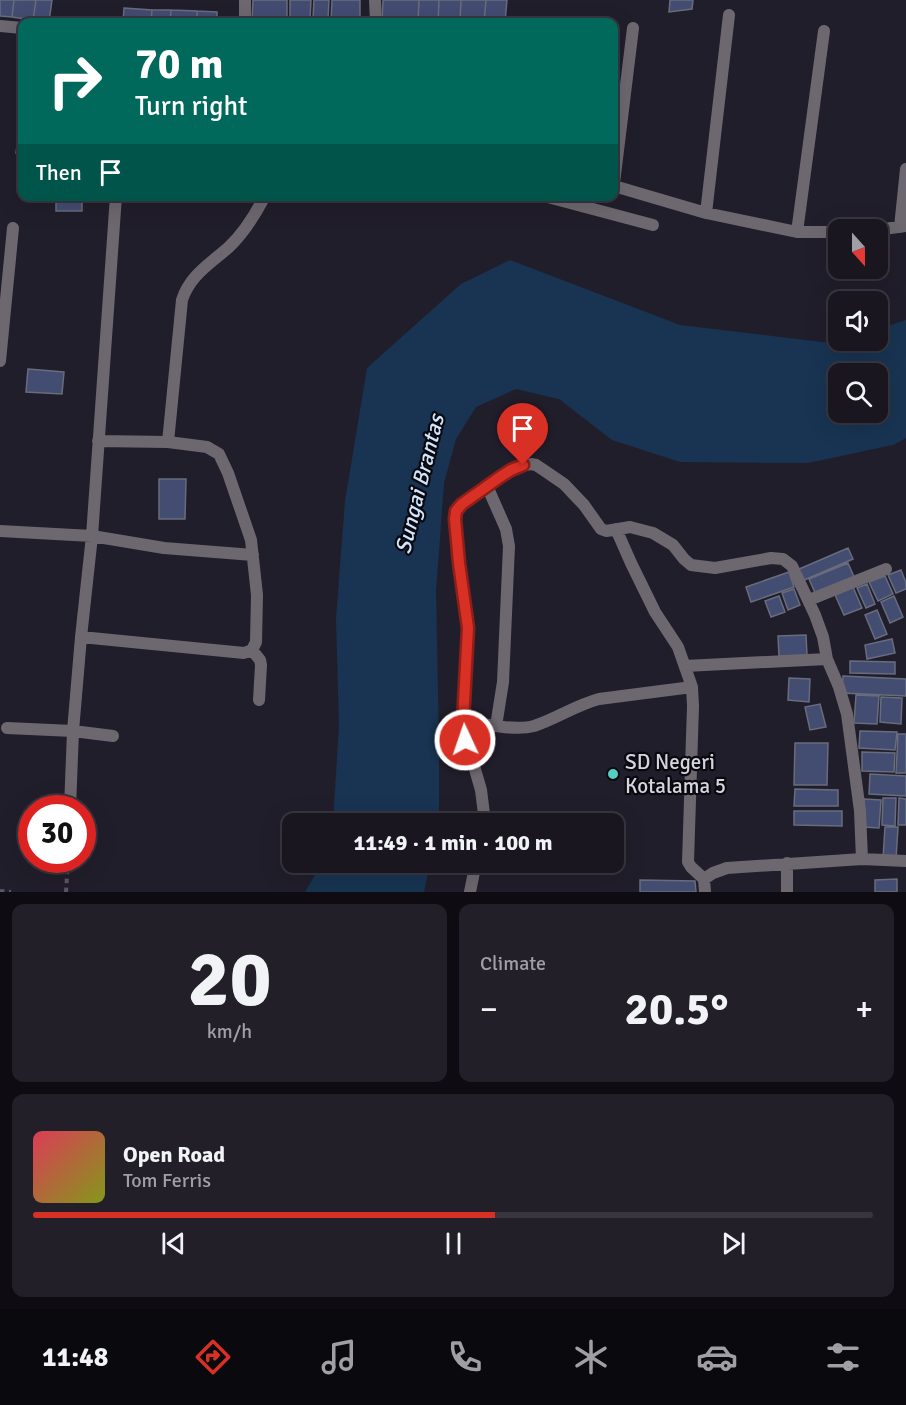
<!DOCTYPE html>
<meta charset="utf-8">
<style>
body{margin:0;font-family:Signika,sans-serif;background:#221f29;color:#f1f3f6;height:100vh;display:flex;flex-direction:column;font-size:22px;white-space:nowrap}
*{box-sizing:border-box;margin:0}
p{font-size:20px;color:#9f9fa5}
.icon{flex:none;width:33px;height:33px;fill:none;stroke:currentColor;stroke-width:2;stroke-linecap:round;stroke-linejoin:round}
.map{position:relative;height:892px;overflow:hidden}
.details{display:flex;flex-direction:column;gap:12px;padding:12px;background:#0e0c12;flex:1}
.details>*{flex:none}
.hud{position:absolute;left:18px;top:18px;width:600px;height:183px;border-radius:12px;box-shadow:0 6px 24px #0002,0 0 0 2px #37353e;background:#00695c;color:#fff;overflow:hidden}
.needle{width:39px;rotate:159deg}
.buttons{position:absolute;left:828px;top:219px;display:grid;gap:12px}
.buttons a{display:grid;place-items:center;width:60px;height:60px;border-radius:12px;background:#191620;box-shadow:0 6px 24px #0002,0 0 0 2px #37353e;font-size:30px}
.speed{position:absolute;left:18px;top:795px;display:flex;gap:12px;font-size:30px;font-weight:700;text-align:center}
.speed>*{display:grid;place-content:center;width:78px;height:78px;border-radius:50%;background:#191620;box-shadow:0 6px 24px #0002,0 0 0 2px #37353e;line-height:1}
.speed .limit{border:9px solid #d22;background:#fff;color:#111}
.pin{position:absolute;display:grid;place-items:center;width:51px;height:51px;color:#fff;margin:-62px -26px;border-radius:50% 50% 50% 0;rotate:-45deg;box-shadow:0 0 6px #0007}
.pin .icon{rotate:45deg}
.me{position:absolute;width:66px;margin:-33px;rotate:357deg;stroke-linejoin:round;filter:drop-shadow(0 0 4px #0008)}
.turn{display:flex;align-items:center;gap:21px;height:126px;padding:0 18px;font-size:27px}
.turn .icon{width:78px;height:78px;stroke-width:2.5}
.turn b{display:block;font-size:42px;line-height:51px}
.then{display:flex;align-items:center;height:57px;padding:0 18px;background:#0003;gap:12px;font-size:22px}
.big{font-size:45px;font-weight:800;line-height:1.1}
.details .widget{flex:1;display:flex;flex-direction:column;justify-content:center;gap:9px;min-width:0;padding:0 21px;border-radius:12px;background:#221f29}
.details .dial{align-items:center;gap:0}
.dial b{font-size:78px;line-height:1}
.song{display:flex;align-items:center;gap:18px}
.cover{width:72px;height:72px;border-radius:9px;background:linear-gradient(135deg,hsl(350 70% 55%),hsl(70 70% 35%))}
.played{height:6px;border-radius:3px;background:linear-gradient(90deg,#d93025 55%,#37353e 55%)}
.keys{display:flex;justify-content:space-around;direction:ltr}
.heat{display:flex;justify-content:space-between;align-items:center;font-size:33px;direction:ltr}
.details .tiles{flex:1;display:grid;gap:12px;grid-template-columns:1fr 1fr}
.widget:last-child{grid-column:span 2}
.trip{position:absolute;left:282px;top:813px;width:342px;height:60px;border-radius:12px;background:#191620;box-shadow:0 6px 24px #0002,0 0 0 2px #37353e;font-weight:800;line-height:60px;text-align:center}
.tabs{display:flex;height:96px;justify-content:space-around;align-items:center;background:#0a090d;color:#9f9fa5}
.tabs .icon{width:42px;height:42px}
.tabs .on{color:#d93025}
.tabs b{font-size:27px;color:#f1f3f6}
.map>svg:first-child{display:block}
</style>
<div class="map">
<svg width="906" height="892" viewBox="0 0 906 892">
<rect width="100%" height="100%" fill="#211e2b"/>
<path fill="#183452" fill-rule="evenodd" d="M510,260L680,325L830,343L840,341L878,340V329L906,320V438L893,445L808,463L680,462L612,440L559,399L516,389L476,407L456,439L444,483L436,591L439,743V823H333L339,726L336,619L345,501L367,368L461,284ZM838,374H878V412H838Z
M322,863V862L430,863L424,892H305Z"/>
<path fill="#434c71" stroke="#686c7c" stroke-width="1.5" d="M0,0H14L12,17L0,16Z
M14,0H36L33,20L12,17Z
M36,0H52L49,22L33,20Z
M253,0H287V21L252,20Z
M290,0H311L310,18L290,17Z
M314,0H329L328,18H313Z
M332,0H360V22H331Z
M383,0H419L418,22H382Z
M419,0H439L438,22H418Z
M439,0H461L460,22H438Z
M461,0H486L484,22H460Z
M486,0H507L505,22H484Z
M670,0H693L692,9L669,12Z
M124,8L152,10L151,22H123Z
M152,10H171L170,22H151Z
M171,10L197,11V22H170Z
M197,11L217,12V22H197Z
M21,120H22V154L16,153Z
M56,196H82V211H56Z
M28,369L64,372L62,394L26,392Z
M159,479H186L185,519H159Z
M848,548L853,559L802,581L797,570Z
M848,563L855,579L816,595L809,579Z
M901,570L906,583V589L896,593L888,575Z
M789,572L794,587L751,602L746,587Z
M885,576L893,594L878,601L869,582Z
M867,584L875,604L866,608L857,588Z
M853,587L862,608L844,615L835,595Z
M794,589L800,605L788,610L782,593Z
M779,596L785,612L771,617L765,601Z
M894,596L903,617L890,623L881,602Z
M877,610L887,634L875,639L865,615Z
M806,635L807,655L779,656L778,636Z
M892,639L895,653L867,659L865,645Z
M850,661L895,662V674L850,673Z
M843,676L906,679V696L842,693Z
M789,678L810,679L809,702L788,700Z
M856,695L879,696L877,724L854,723Z
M881,697L902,698L901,724L880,722Z
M820,704L826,727L810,730L805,707Z
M860,731L897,732L895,750L859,748Z
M898,734H906V773H896Z
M795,743H828L827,785H794Z
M862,752L895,753L894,772L862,771Z
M870,774L906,776V796L869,794Z
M795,789L838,790V806H794Z
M883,798H896L895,826L882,825Z
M899,798L906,799V825H898Z
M864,799L881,800L879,828L863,827Z
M794,811H842V826L794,825Z
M885,827H898L896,859H883Z
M897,879V892H875V880Z
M640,880L695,881L696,892H640Z"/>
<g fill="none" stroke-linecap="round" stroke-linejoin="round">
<path stroke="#5b5864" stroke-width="4" stroke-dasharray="4.5 4.5" stroke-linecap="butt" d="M0,891L11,892
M66,892L68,860"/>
<path stroke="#6d686f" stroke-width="12" d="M544,196L653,225"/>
<path stroke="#6d686f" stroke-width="12" d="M375,0L376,22
M245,22V0
M0,26L22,28
M614,183L633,28
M614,186L706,213L797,232H838
M706,213L729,15
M900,227L906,169
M876,230L906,226
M797,232L824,31
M0,361L13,228
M168,442L182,300C190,275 210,264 229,247C244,233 255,215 265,196
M487,486L506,529L509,546L503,682L496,726
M616,529L631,563L655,612L678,647L692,687L693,706L688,862L691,867L704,879
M0,531L92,536L164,548L253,555
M809,600L886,569
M81,637L244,653L252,650L256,642L257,595L251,540L228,473L219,454L207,447L168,442L98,441
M252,650L260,660L261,665L259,700
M685,666L827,659
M463,721C483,724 515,731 534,726C556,719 576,705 599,699L692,687
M7,728L73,731L113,736
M70,808L73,731L81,637L92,536L116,196
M483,824L484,814L481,790L463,728L468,628L459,563L455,515L456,511L462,504L500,477L518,467L531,464L536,465L545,471L564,484L584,505L601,529L606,531L630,527L653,533L673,545L684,559L691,565L715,568L771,558L783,559L792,566L815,615L823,637L827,659L839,687L847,714L860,811L862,859
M787,863V892
M470,892L476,862
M705,892L704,879L713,873L727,868L862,859L906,861"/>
</g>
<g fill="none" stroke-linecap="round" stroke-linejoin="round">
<g stroke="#8d1f18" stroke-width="15">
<path id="route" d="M465,740L463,721L468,628L459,563L455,519L456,511L462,504L500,477L511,470L523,465"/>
</g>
<use href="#route" stroke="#d93025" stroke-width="10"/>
</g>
<circle fill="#55cec4" stroke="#0a090f" stroke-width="2" cx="613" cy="774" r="6"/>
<g text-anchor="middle" stroke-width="4.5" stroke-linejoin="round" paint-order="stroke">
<g font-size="21" fill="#d6d4dd" stroke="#0a090f" text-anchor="start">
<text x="625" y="769">SD Negeri<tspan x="625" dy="24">Kotalama 5</tspan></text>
</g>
<g font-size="22" font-style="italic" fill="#d1e5fc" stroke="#0a090f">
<text transform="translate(419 484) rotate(-76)" y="8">Sungai Brantas</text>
</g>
</g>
</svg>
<div class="buttons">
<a><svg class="needle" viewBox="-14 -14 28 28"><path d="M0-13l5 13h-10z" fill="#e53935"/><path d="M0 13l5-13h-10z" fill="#9f9fa5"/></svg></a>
<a><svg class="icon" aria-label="sound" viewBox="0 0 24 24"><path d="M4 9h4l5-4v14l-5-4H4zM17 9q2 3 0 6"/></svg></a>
<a><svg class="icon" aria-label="search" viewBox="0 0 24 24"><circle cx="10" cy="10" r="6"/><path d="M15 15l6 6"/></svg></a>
</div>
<div class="speed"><div class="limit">30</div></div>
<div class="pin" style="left:523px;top:465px;background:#d93025"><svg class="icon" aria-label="arrive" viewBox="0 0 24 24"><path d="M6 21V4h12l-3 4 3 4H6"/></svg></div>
<svg class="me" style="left:465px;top:740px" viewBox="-20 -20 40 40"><circle r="17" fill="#d93025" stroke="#fff" stroke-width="3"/><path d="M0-11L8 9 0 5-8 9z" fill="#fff"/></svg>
<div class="trip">11:49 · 1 min · 100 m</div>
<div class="hud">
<div class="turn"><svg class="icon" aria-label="right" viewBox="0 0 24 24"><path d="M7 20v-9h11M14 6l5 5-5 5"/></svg><div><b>70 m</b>Turn right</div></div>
<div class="then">Then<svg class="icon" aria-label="arrive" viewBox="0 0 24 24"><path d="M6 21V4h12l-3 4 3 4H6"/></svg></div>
</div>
</div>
<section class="details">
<div class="tiles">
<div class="widget dial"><b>20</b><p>km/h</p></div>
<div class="widget"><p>Climate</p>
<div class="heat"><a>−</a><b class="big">20.5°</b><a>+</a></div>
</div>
<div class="widget">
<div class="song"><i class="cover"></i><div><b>Open Road</b><p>Tom Ferris</p></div></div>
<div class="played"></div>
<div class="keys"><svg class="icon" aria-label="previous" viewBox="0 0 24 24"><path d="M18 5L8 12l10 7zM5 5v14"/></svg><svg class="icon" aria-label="pause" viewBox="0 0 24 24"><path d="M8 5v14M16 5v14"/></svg><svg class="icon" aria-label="next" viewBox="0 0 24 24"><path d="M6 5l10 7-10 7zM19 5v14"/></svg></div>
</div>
</div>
</section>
<nav class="tabs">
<b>11:48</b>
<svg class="icon on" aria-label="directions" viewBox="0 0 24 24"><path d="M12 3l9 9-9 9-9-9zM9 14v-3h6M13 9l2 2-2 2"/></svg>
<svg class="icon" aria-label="music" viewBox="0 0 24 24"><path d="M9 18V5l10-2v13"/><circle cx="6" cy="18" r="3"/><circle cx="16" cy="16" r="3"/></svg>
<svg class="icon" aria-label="phone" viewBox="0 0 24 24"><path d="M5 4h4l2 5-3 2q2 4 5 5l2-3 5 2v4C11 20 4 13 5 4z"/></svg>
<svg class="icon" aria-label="climate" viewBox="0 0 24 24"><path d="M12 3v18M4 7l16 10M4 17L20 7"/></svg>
<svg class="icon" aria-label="car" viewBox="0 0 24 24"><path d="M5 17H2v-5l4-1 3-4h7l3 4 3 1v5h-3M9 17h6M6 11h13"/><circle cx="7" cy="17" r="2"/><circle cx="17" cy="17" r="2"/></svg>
<svg class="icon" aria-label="filters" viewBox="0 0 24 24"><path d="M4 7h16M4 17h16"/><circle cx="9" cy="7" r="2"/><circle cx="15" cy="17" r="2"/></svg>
</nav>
